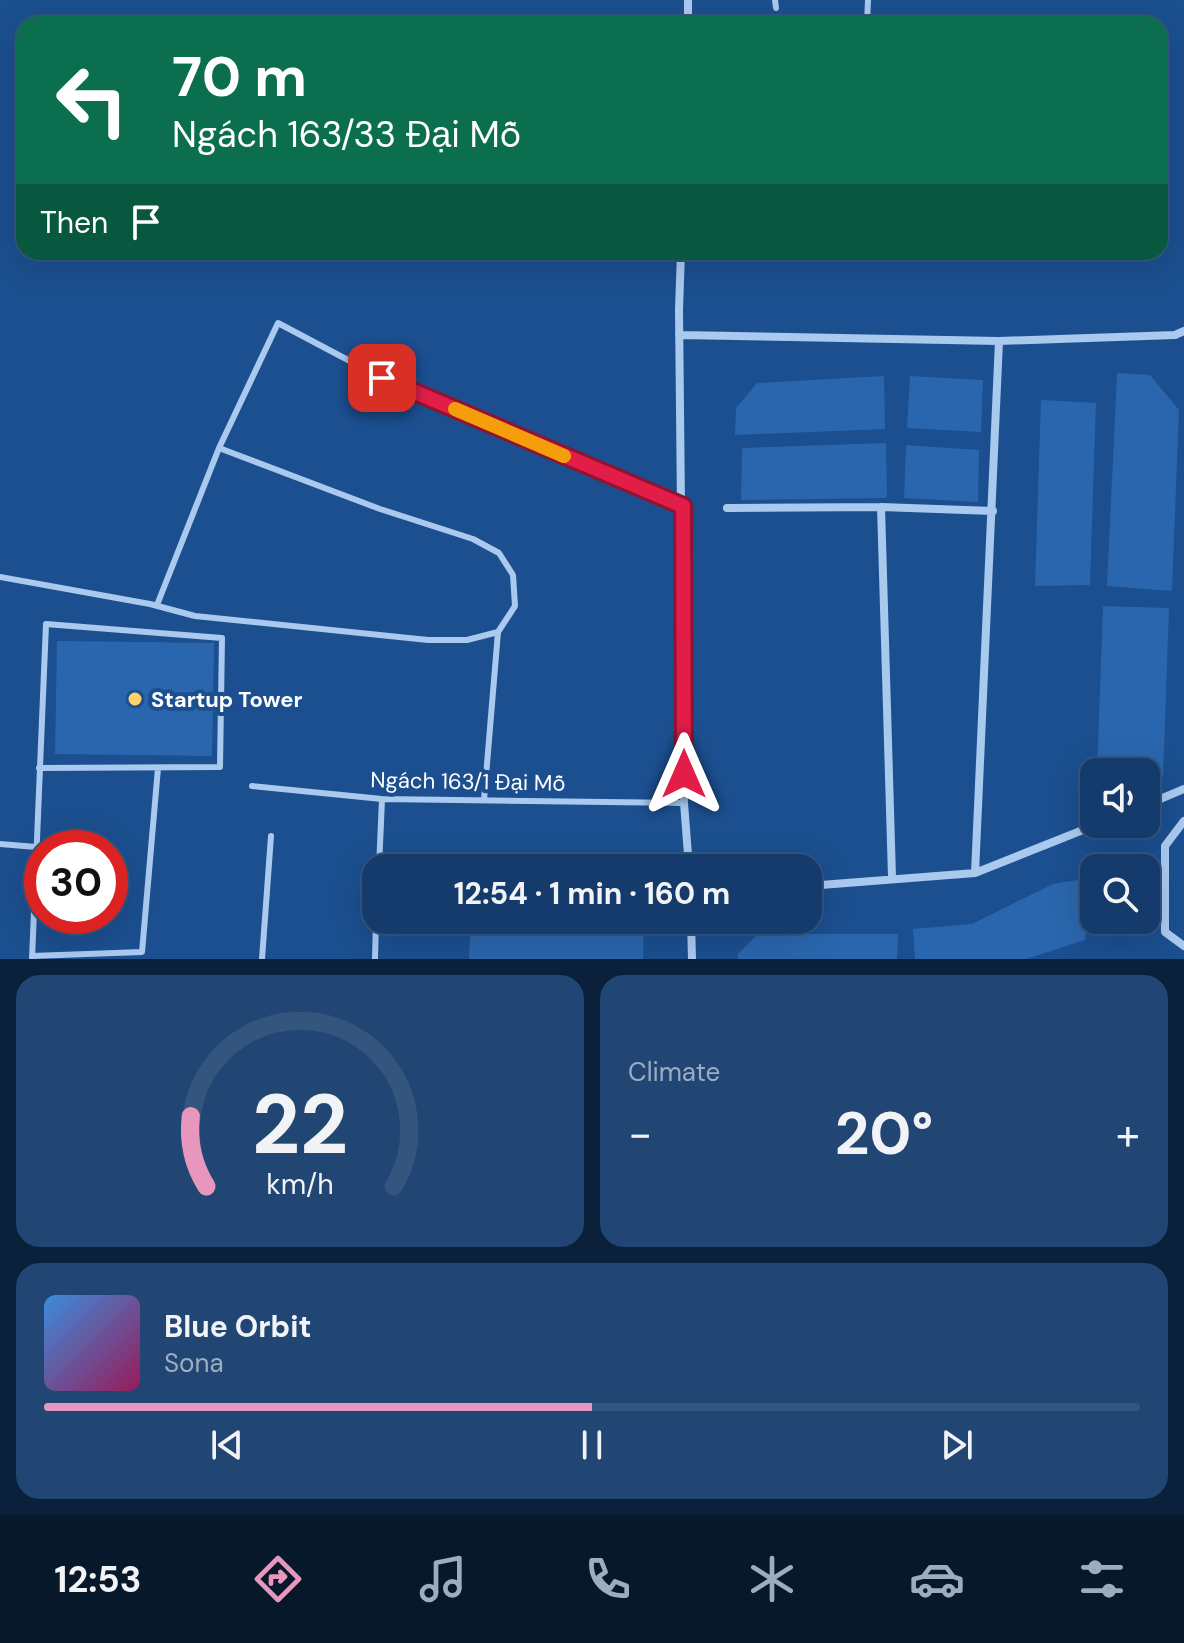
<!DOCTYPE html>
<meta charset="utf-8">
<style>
body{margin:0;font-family:"DM Sans",sans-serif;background:#214673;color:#f1f3f6;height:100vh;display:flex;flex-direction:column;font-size:30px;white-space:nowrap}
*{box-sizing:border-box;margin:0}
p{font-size:26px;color:#9dadc1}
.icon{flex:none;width:44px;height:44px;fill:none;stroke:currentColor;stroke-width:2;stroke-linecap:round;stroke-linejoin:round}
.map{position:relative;height:959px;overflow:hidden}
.sheet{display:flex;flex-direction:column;gap:16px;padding:16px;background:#0b203b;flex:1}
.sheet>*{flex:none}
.hud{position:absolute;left:16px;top:16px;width:1152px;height:244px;border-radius:24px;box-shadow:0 8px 32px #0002,0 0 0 2px #33557e;background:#0b6e4f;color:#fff;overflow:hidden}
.tools{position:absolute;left:1080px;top:758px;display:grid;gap:16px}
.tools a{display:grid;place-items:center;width:80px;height:80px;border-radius:16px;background:#143b6b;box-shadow:0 8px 32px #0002,0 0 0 2px #33557e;font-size:40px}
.speed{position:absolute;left:24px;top:830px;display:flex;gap:16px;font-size:40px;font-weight:700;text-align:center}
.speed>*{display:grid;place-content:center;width:104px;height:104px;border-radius:50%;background:#143b6b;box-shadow:0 8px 32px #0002,0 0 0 2px #33557e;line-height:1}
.speed .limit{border:12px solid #d22;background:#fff;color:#111}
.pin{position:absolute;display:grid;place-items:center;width:68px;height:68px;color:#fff;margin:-34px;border-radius:16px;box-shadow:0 4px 12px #0006}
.me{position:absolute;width:88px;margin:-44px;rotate:0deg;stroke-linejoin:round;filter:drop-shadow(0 0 6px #0008)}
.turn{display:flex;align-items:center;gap:28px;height:168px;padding:0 24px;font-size:36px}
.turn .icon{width:104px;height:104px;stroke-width:2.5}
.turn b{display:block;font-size:56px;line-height:68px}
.then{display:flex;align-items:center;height:76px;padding:0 24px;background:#0003;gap:16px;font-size:30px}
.big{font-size:60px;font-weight:700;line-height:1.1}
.sheet .tile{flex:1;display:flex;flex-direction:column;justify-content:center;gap:12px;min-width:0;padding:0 28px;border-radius:24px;background:#214673}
.sheet .dial{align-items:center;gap:0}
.dial svg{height:208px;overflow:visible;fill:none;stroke:#33557e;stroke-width:7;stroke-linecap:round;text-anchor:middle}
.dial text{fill:#f1f3f6;stroke:none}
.song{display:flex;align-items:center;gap:24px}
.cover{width:96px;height:96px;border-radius:12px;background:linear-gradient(135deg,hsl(210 70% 55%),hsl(330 70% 35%))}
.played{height:8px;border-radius:4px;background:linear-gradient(90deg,#e797bd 50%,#33557e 50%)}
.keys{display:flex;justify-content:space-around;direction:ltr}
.heat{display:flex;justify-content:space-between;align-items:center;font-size:44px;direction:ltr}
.sheet .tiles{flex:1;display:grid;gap:16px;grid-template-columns:1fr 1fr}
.tile:last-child{grid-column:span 2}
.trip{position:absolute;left:362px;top:854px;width:460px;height:80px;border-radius:24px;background:#143b6b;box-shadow:0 8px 32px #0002,0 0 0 2px #33557e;font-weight:700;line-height:80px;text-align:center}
.dock{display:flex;height:128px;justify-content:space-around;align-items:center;background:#08182b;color:#9dadc1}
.dock .icon{width:56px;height:56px}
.dock .current{color:#e797bd}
.dock b{font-size:36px;color:#f1f3f6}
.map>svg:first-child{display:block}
</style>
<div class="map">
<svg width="1184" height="959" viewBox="0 0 1184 959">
<rect width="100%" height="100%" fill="#1b4f8f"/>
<path fill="#2a66ad" d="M1117,373L1150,375L1179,410L1172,591L1107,586Z
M884,376L885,429L735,435L736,408L757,383Z
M910,376L983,380L981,432L907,428Z
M1041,400L1096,403L1090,585L1035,586Z
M886,443L887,498L741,500L742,448Z
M906,445L979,450L978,502L904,498Z
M1103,606L1169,608L1163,776L1146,786V772H1097Z
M57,641L214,643L212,756L55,754Z
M1089,878L1085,940L1026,959H915L913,929L972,924L1053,884Z
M471,920H644L643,959H469Z
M758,934H898L897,959H738V954Z"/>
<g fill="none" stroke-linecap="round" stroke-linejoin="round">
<path stroke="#a9c9ee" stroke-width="6" d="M775,0L776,8
M867,24L868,0
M0,577L150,604L195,616L428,640H467L498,632L515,606L513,575L499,553L473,539L380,509L219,448
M157,605L219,448L278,323L382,378L683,506
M252,786L382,799L684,803
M484,800L498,632
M0,844L36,847
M379,868L382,799
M32,956L142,952L158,768
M32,959L46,624L222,638L220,767L39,768
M262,959L271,836
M375,959L376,920"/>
<path stroke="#a9c9ee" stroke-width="8" d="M688,24V0
M681,252L679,310L684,803L689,868
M679,335L999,341L1175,335L1184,331
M881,507L892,877
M727,508L881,507L993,511
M1146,805L1184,789
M1184,821L1165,846V932L1184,946
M975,873L999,341
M808,886L975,873L1098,824
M691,920L692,959"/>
</g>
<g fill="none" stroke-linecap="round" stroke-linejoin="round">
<g stroke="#92132f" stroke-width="20">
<path id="route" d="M382,378L683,506L684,774"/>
</g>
<use href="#route" stroke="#e11d48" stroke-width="14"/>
<path stroke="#f59e0b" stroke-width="14" d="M455,409L564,456"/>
</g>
<circle fill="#ffd166" stroke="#1b4f8f" stroke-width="3" cx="135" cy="699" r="8"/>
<g text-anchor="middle" stroke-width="8" stroke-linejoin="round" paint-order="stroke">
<g font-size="22" font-weight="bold" fill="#fff" stroke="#1b4f8f" text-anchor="start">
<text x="151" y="707">Startup Tower</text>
</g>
<g font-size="22" fill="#fff" stroke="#1b4f8f">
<text transform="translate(468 781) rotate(1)" y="8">Ngách 163/1 Đại Mỗ</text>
</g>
</g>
</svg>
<div class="tools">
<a><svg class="icon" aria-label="sound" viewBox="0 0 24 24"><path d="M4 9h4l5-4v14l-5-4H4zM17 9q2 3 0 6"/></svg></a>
<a><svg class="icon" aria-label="search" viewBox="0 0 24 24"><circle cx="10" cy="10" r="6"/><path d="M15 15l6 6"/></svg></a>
</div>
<div class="speed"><div class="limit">30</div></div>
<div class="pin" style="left:382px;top:378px;background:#d93025"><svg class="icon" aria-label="arrive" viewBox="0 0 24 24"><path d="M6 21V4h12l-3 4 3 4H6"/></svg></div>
<svg class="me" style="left:684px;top:774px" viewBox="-20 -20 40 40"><path d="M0-17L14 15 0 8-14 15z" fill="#e11d48" stroke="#fff" stroke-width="4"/></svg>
<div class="trip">12:54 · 1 min · 160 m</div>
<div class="hud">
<div class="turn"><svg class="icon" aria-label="left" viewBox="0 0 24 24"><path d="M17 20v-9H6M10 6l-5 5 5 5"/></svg><div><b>70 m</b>Ngách 163/33 Đại Mỗ</div></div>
<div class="then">Then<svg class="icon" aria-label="arrive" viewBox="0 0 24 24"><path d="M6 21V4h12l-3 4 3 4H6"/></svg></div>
</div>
</div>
<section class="sheet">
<div class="tiles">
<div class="tile dial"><svg viewBox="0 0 100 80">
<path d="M14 69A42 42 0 1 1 86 69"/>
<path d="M14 69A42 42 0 0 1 8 42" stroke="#e797bd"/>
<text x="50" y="56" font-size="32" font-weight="700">22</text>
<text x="50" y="72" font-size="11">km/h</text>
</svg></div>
<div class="tile"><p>Climate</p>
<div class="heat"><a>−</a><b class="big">20°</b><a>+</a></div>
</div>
<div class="tile">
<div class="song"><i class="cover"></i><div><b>Blue Orbit</b><p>Sona</p></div></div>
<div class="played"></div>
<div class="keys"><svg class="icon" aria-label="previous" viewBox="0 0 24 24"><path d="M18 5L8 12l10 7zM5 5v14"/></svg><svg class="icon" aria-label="pause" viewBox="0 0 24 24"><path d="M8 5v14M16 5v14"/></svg><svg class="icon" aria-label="next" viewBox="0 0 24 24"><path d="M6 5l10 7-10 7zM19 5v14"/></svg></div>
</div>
</div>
</section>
<nav class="dock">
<b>12:53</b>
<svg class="icon current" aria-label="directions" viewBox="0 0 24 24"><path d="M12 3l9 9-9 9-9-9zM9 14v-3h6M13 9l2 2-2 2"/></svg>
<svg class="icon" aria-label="music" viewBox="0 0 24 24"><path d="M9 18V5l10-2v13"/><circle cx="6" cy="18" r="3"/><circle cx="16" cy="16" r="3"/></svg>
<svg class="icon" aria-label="phone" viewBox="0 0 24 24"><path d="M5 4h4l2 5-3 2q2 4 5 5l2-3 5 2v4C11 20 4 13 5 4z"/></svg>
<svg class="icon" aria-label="climate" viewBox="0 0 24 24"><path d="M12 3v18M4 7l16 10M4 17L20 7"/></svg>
<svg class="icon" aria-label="car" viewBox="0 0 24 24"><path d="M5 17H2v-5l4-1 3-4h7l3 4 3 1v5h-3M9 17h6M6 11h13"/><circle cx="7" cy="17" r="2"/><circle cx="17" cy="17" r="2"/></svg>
<svg class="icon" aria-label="filters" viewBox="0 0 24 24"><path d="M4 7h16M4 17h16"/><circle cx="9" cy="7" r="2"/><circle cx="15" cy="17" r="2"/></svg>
</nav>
